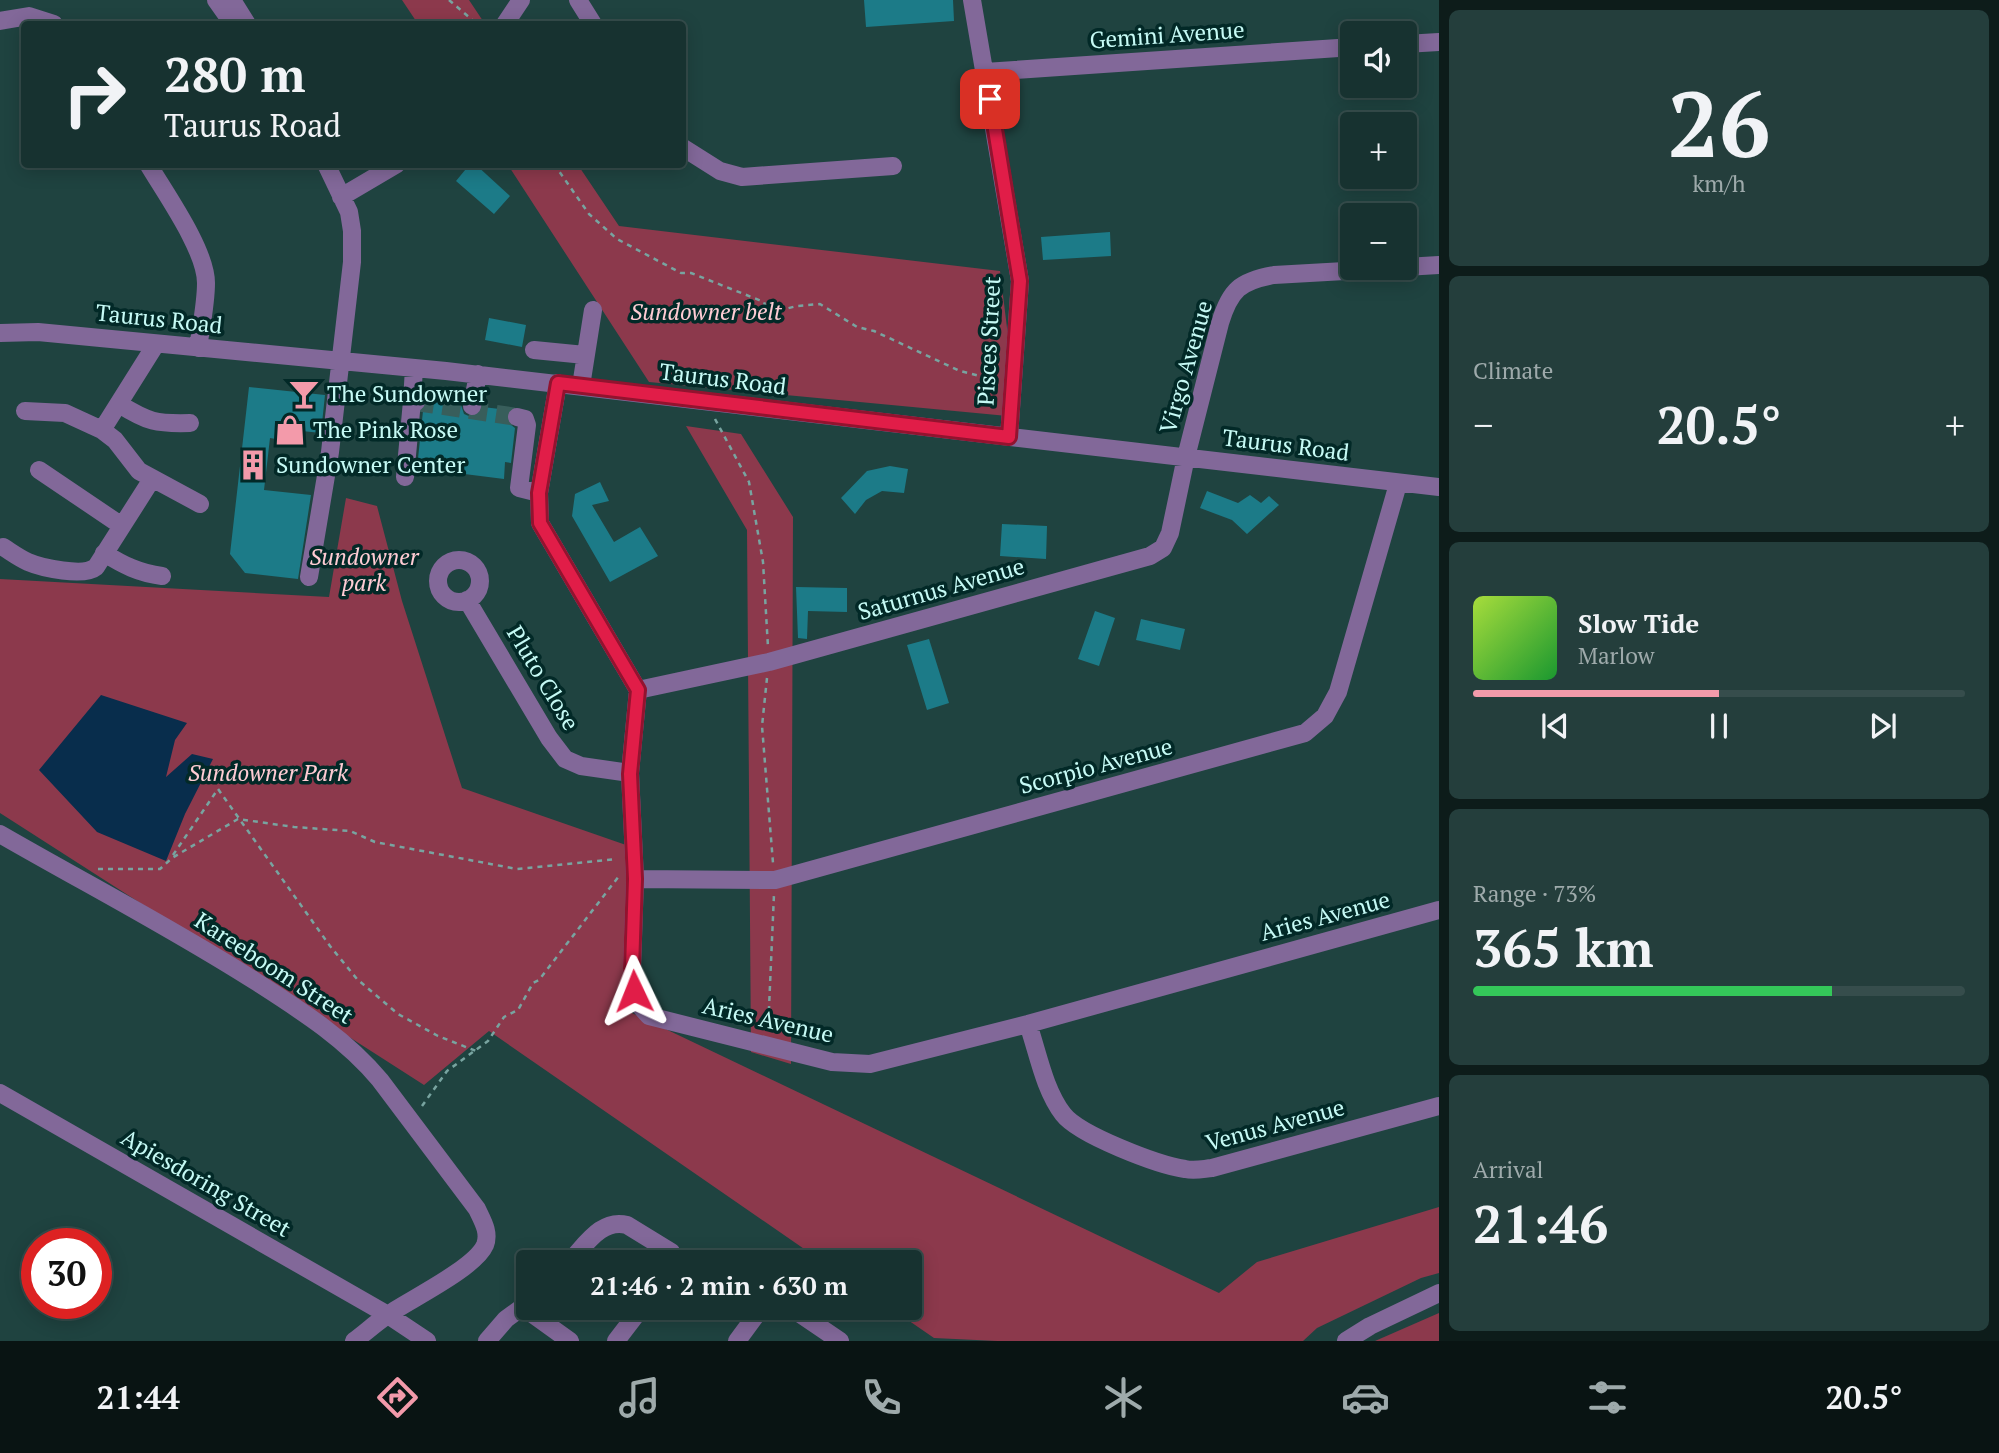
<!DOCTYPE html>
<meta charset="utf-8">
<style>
body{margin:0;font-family:"PT Serif",serif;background:#243e3c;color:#f1f3f6;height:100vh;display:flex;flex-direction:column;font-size:26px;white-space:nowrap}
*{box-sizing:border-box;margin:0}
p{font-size:23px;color:#9eaaab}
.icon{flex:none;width:38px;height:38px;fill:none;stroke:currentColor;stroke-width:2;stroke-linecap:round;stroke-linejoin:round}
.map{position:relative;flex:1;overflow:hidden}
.drawer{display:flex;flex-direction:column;gap:10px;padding:10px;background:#0d1c1a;width:560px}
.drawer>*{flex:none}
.hud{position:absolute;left:21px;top:21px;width:665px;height:147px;border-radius:7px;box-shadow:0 4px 18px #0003,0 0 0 2px #364d4c;background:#173230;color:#f1f3f6;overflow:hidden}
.fabs{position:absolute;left:1340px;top:21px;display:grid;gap:14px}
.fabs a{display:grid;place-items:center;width:77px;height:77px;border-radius:7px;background:#173230;box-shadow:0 4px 18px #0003,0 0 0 2px #364d4c;font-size:35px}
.speed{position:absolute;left:21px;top:1228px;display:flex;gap:14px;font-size:35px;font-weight:700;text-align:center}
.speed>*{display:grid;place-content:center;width:91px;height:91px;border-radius:50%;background:#173230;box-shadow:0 4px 18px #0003,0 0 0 2px #364d4c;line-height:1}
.speed .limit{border:10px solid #d22;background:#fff;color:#111}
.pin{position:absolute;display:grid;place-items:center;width:60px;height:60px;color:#fff;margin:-30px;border-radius:14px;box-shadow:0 4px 10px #0006}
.me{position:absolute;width:77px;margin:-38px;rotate:358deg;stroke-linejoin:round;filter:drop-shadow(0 0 5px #0008)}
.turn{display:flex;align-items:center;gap:24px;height:147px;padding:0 28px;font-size:32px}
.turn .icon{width:91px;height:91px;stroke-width:2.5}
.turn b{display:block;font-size:49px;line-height:60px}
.big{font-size:52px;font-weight:600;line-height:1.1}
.drawer .widget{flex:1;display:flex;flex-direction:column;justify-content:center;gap:10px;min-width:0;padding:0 24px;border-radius:10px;background:#243e3c}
.drawer .dial{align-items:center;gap:0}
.dial b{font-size:91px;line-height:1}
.song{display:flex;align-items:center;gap:21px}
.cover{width:84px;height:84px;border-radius:10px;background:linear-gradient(135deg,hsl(80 70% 55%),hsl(130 70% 35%))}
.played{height:7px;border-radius:4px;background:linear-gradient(90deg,#f39aaa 50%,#364d4c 50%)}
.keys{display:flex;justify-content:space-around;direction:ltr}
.heat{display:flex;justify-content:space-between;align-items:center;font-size:38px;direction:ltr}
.charge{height:10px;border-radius:5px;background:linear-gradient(90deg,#34c759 73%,#364d4c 0)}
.trip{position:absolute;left:516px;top:1250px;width:406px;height:70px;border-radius:7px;background:#173230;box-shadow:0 4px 18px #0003,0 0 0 2px #364d4c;font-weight:600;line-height:70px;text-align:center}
.menu{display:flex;height:112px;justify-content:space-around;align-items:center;background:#091413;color:#9eaaab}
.menu .icon{width:49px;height:49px}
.menu .on{color:#f39aaa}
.menu b{font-size:32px;color:#f1f3f6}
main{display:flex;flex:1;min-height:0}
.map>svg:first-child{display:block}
</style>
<main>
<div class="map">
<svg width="1439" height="1341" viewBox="0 0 1439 1341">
<rect width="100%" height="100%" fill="#1f4340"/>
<path fill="#8c394c" d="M402,0H469L485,24H418Z
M508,165H578L619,226L1000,271L1018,417L649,382Z
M686,426L741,434L793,517L791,1064L751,1052L747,530Z
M346,498L377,506L402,601L462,788L626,845L632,1013L1219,1293L1257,1262L1439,1207V1273L1421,1278L1317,1328L1303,1341H997L934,1338L889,1307H910V1262H823L489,1031L424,1085L0,813V579L329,597Z
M1439,1313V1341H1375Z"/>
<path fill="#082d4c" d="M101,695L187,723L175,740L166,777L192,754L213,759L185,814L166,861L97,832L39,770Z"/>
<path fill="#1c7b88" d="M864,0H953L954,21L866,27Z
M470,164H475L510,196L494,214L456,181Z
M1110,232L1111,256L1043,260L1041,237Z
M489,318L526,325L522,347L485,340Z
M249,387L325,395L321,433L283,429L282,440L270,438L264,490L311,495L298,579L245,573L230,554Z
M427,401L461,405L464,414L471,417L480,414L483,407L508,410L506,421L515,428L511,463L505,462L504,479L417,468L423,411Z
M890,466L908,469L904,493L882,491L866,500L855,514L841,498L867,471Z
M600,482L609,501L592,505L614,542L640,527L658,556L610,582L572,516L575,494Z
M1207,491L1238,503L1250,495L1261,503L1269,496L1279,505L1247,534L1232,520L1200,508Z
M1002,524L1047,526L1046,559L1000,556Z
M796,587L847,588V612L808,611L807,639L798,638Z
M1095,611L1115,618L1099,666L1078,659Z
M1141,619L1185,629L1180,650L1136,640Z
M929,639L949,703L927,710L907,645Z"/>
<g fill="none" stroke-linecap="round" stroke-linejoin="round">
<path stroke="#385e5b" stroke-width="18" stroke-dasharray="18 9" stroke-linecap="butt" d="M416,402L517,417"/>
<path stroke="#78a4a0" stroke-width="2.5" stroke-dasharray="5 5" stroke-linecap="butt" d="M449,0L477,24
M554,164L589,214L617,239L681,273H691L764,302L766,308L773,312L797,306L820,304L857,327L874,331L960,371L996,380
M715,419L749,482L763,562L768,647
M767,678L762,726L773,863
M173,855L218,789L330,946L357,979L398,1014L438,1036L476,1051
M98,869H160L172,858L238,819L294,827L350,831L375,842L517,869L617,859
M768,1031L774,894
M422,1106L447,1071L488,1041L504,1017L518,1010L533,983L539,980L619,876"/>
<path stroke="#826899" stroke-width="18" d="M216,0L233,24
M232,0L247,24
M578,0L593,24
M972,0L1020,281L1009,437
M0,21L29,16L54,24
M505,24L521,0
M1405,44L1439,42
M985,72L1353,47
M682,147L720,171L742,177L893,166
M148,164C165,193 206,250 206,283C206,304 201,327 198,348
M341,197L397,164
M1405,267L1439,265
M0,333L38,332L446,371L1439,487
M534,350L585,355
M558,383L539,493L540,523L638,690L630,773L635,879L632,968L634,991L640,1006L649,1016L832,1062L870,1064L1028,1024L1439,910
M581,386L593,310
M412,401L414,368
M119,404C148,422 156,424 190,423
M472,406L478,374
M25,411L65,413L102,430L156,344
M517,417L525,419L527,425L519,488L539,493
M102,430L115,440L139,471L200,504
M39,470L122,526
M405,477L412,401L416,402
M3,547C11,552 19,558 28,562C42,568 84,577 96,567L152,479
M104,553C123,565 139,573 162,576
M438 581a21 21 0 1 1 42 0a21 21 0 1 1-42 0Z
M309,577L330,452L352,262V231L349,212L326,164
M467,600L549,738L565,759L581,766L630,773
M638,690L769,662L1150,556L1163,548L1170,533L1186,457L1220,323C1230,290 1240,281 1274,275L1398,268
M0,834C85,883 172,928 255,981C300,1010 345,1038 380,1080L477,1209C482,1220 490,1232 485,1245C475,1268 411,1299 389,1314C377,1322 366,1332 354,1341
M635,879L775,880L1305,733L1325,716L1338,692L1398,484
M1028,1024C1038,1053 1044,1089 1063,1114C1079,1135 1158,1165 1185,1169C1195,1171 1202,1169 1212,1168L1439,1106
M0,1093L388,1315L427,1341
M569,1262C585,1246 601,1218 627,1225L671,1252L672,1262
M790,1307L840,1341
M524,1308L570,1341
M487,1341L506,1319L528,1303
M616,1341L642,1307
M737,1341L762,1307
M1346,1341L1370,1326L1439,1293"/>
</g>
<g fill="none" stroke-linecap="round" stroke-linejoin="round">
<g stroke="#92132f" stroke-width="18">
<path id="route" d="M634,991L632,968L635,879L630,774L638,690L540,523L539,493L558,383L1009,437L1020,281L990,99"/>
</g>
<use href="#route" stroke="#e11d48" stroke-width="12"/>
</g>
<defs>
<g id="bar-bare" transform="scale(2.415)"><path d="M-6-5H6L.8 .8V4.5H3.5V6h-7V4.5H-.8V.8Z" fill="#f39aaa" stroke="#022927" stroke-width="2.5" paint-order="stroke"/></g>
<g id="shop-bare" transform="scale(2.415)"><path d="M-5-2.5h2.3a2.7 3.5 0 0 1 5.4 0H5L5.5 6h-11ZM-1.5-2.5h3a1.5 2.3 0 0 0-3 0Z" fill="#f39aaa" stroke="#022927" stroke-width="2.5" paint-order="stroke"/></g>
<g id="building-bare" transform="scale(2.415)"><path d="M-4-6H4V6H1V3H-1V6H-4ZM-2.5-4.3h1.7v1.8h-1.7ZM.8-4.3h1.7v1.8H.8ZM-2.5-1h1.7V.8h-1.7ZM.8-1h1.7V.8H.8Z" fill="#f39aaa" stroke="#022927" stroke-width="2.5" paint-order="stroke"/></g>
</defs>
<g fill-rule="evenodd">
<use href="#bar-bare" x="304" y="394"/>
<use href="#shop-bare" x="290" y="430"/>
<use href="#building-bare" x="253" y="465"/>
</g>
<g text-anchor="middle" stroke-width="7" stroke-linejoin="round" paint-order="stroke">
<g font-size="23" fill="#c6faf5" stroke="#022927">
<text transform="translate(1167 35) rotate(-4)" y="8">Gemini Avenue</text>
<text transform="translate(159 319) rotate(6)" y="8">Taurus Road</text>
<text transform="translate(989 341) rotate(-87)" y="8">Pisces Street</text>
<text transform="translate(1186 367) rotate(-74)" y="8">Virgo Avenue</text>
<text transform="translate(723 379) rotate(7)" y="8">Taurus Road</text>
<text transform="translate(1286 445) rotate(7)" y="8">Taurus Road</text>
<text transform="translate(941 589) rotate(-16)" y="8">Saturnus Avenue</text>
<text transform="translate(543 678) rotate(59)" y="8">Pluto Close</text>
<text transform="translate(1096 766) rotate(-15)" y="8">Scorpio Avenue</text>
<text transform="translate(1325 916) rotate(-15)" y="8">Aries Avenue</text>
<text transform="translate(274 968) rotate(33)" y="8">Kareeboom Street</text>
<text transform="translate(768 1020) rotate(13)" y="8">Aries Avenue</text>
<text transform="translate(1275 1125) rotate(-15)" y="8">Venus Avenue</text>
<text transform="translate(206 1183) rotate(30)" y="8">Apiesdoring Street</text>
</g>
<g font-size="23" font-style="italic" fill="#ffccd4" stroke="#022927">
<text x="706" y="320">Sundowner belt</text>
<text x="364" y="565">Sundowner<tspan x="364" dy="26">park</tspan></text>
<text x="268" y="781">Sundowner Park</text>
</g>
<g font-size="23" fill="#c6faf5" stroke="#022927" text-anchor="start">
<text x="327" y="402">The Sundowner</text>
<text x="313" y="438">The Pink Rose</text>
<text x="276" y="473">Sundowner Center</text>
</g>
</g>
</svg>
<div class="fabs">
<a><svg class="icon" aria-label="sound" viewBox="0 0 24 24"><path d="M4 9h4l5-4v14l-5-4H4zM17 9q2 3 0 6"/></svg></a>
<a>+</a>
<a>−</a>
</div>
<div class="speed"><div class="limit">30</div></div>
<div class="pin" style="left:990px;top:99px;background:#d93025"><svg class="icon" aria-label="arrive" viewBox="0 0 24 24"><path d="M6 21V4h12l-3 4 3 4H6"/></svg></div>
<svg class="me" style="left:634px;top:991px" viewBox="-20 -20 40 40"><path d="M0-17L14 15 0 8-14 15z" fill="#e11d48" stroke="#fff" stroke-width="4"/></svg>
<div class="trip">21:46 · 2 min · 630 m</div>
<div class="hud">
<div class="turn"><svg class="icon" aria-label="right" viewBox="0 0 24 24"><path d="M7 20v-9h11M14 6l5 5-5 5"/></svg><div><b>280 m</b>Taurus Road</div></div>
</div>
</div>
<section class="drawer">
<div class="widget dial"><b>26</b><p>km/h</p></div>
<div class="widget"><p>Climate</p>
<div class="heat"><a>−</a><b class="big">20.5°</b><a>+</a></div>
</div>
<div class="widget">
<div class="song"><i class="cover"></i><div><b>Slow Tide</b><p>Marlow</p></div></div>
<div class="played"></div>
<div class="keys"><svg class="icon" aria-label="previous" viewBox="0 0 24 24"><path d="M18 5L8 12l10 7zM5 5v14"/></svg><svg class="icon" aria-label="pause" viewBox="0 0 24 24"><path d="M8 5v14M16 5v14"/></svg><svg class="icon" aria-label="next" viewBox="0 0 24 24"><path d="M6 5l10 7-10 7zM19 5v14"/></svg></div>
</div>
<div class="widget"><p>Range · 73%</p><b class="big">365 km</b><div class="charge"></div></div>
<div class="widget"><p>Arrival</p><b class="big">21:46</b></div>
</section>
</main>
<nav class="menu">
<b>21:44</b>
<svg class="icon on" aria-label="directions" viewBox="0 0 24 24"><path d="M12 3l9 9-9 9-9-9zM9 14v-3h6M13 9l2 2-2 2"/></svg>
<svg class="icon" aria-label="music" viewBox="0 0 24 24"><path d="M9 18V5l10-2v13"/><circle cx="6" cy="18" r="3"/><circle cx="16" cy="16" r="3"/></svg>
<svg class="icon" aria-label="phone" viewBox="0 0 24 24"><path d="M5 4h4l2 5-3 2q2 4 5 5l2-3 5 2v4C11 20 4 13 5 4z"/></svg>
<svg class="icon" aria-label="climate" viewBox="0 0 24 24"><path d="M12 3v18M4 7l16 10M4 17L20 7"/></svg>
<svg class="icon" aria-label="car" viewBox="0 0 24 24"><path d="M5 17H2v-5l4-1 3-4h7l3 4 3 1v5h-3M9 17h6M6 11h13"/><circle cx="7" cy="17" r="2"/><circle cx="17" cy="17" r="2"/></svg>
<svg class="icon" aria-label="filters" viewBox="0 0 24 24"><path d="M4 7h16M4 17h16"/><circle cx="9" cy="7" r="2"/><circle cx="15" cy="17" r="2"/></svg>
<b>20.5°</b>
</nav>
